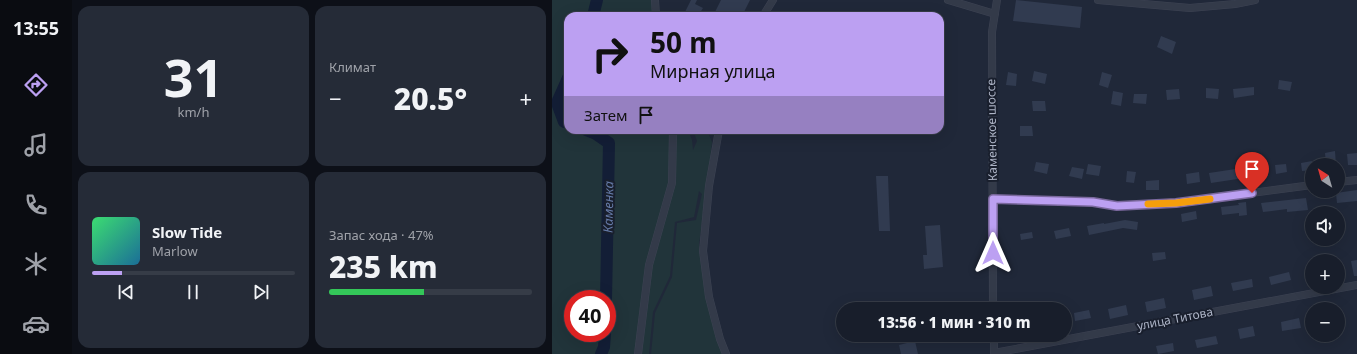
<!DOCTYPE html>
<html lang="ru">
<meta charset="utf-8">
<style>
body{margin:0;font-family:"Noto Sans",sans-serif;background:#252b37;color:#f1f3f6;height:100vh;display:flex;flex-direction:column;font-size:15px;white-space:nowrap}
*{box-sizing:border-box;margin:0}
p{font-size:13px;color:#9fa2a9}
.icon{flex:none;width:22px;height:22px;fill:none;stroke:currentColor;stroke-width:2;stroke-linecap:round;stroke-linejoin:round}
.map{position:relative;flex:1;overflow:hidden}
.sheet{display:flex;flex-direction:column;gap:6px;padding:6px;background:#0d1018;width:480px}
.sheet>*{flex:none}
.hud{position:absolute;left:12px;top:12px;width:380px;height:122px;border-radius:12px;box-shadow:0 4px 16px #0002,0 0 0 1px #363c47;background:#bca0f2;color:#111;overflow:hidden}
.needle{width:26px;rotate:323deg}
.tools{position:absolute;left:753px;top:158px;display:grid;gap:8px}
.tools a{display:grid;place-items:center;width:40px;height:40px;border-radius:50%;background:#181e2b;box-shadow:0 4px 16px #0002,0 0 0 1px #363c47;font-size:20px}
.speed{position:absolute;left:12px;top:290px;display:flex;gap:8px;font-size:20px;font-weight:700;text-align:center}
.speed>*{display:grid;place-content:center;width:52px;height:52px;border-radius:50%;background:#181e2b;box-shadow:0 4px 16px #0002,0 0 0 1px #363c47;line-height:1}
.speed .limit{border:6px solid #d22;background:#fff;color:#111}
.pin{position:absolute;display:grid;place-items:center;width:34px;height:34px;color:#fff;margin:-41px -17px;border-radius:50% 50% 50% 0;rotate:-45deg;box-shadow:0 0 4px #0007}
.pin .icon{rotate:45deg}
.me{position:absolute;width:44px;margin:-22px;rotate:0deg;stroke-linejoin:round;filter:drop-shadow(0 0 3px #0008)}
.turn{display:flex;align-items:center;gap:14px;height:84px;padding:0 20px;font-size:18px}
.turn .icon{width:52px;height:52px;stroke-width:2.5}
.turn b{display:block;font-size:28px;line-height:34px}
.then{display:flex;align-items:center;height:38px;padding:0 20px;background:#0003;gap:8px;font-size:15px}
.big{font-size:30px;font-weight:800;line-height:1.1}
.sheet .widget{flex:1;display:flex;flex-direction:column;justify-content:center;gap:6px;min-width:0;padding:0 14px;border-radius:12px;background:#252b37}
.sheet .dial{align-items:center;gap:0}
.dial b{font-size:52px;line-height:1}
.song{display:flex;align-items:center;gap:12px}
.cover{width:48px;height:48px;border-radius:6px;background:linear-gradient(135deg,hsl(140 70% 55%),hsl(200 70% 35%))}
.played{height:4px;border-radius:2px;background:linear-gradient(90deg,#bca0f2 15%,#363c47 15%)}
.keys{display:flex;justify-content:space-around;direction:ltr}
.heat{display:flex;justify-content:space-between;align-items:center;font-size:22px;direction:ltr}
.charge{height:6px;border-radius:3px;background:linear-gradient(90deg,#34c759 47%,#363c47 0)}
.sheet .tiles{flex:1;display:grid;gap:6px;grid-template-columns:repeat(2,1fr)}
.trip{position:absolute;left:284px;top:302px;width:236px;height:40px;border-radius:20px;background:#181e2b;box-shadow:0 4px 16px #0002,0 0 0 1px #363c47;font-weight:800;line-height:40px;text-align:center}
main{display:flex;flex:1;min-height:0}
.tab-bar{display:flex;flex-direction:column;width:72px;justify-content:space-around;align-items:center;background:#0a0c11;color:#9fa2a9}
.tab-bar .icon{width:28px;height:28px}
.tab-bar .current{color:#bca0f2}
.tab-bar b{font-size:18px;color:#f1f3f6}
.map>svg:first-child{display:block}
</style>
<main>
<nav class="tab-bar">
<b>13:55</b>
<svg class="icon current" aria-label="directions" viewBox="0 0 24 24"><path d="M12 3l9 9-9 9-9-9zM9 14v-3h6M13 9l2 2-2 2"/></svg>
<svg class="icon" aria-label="music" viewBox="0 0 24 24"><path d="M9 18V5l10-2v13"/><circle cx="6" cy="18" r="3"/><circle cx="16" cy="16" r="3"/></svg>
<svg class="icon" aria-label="phone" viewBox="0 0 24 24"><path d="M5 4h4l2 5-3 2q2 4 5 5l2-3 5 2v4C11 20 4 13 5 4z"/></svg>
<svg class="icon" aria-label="climate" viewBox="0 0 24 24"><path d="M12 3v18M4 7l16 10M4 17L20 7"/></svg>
<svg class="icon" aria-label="car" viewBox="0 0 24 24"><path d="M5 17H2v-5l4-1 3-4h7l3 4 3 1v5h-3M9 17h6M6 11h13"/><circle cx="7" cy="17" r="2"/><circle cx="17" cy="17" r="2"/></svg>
</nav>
<section class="sheet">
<div class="tiles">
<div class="widget dial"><b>31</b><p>km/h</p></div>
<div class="widget"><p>Климат</p>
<div class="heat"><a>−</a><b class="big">20.5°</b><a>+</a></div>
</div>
<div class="widget">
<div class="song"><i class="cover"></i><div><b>Slow Tide</b><p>Marlow</p></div></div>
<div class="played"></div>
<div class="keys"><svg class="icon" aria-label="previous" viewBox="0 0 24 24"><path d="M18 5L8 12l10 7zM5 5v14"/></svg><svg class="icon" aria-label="pause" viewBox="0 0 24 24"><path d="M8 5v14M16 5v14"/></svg><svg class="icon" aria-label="next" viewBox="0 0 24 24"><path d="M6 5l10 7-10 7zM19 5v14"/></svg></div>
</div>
<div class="widget"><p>Запас хода · 47%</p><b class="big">235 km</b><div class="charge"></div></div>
</div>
</section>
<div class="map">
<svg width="805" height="354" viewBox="0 0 805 354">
<rect width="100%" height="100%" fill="#202839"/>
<path fill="#21343a" d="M0,0H39L36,16H16V65L0,99Z
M49,0H101V2L111,16H45Z
M16,87V118L9,102Z
M0,104L9,125L16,128V130C29,130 43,138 54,145L50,299H21V333H50L49,346L45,354H0Z
M45,130H136L140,140L141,150L145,141L141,130H155L160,142L155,189L147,244L156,304L170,354H99L103,313L120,277L125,223L144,220L150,194L147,191L142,217L123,222L118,276L101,312L97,354H53L56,350L60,143Z"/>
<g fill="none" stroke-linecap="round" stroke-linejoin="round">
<path stroke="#131e36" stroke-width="12" d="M41,16L45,0
M16,78L5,103L12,122L16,123
M34,130L44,134L57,143L54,299
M49,354L52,347L53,333"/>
</g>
<path fill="#313b50" d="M139,0H145L143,4L151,8L146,16H131Z
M169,0H198L190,16H161Z
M464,0L530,7L528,28L461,21Z
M609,36L624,42L620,54L605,47Z
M482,71L495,74L493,84L480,81Z
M456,72L465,74L464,86L454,85Z
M550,72L560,75L556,88L547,85Z
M727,80L740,82L738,91L726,89Z
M702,87V95L682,98L681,89Z
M654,88L667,89L666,99L654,98Z
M627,89L628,99L615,100L614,90Z
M561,91L571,93L569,106L559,104Z
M582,94H595L594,104L581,103Z
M480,101H493L494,111H481Z
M468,126H480L481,136H468Z
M783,151L784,165H774L773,153Z
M805,153V165H796L795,154Z
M760,161V170L750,171L749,163Z
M484,162L497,164L495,174L482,171Z
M536,164L549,166L547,176L534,174Z
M734,164L735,172L724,174L723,165Z
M710,165L712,175L659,183L657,173Z
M520,167L532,169L530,179L517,176Z
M575,171L584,172L582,183L574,182Z
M647,172L648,182L635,184L634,174Z
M324,176H336L338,231H327Z
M607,180V190H594V181Z
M805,190V201L785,203L784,193Z
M754,198L756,210L735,212V209L711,212L709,203Z
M694,202L695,215L687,216V213L670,215L669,207L687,205L686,203Z
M644,211L645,219L630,222L629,214Z
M573,220L586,222L585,230L571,228L537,235L535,226L552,223V224Z
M388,225L391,267L372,269L371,255H375L373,226Z
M517,228L519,236L504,239L502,231Z
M480,232L481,238L469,240L468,234Z
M613,252L614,259L601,261L600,253Z
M805,260V276H802L799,261Z
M737,272L739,280L719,285L717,277Z
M700,279L701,287L681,291L679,283Z
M659,286L661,296L642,300L640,290Z
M612,298L614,308L595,312L593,302Z
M574,305L576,315L558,319L556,309Z
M537,310L539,318L523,321L522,313Z
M747,318L749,328L730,331L729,322Z
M701,326L703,336L688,339L686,329Z
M664,336L666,344L645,348L643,340Z
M363,341L366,354H349L347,345Z
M621,343L622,351L606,354L604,346Z"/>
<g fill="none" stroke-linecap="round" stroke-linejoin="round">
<g stroke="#3d4353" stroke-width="8">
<path id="minor" d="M103,0L104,16
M396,0L443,14
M546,0L638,8L683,4L703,0
M211,16L221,0
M167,130L157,186L151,251L157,297L168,339L174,354
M786,182L805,180
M441,199L541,202L565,206L624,203L760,185
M441,309L440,32L445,0
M442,335V354
M442,353L805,285
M86,354L97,265L120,183L121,130"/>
</g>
<use href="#minor" stroke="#333a49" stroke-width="7"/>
</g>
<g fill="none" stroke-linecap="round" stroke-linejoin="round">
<g stroke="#7a689d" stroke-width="10">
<path id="route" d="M441,253V199L541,202L565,206L624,203L700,193"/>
</g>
<use href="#route" stroke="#bca0f2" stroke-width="7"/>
<path stroke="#f59e0b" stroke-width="7" d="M596,204L624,203L658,199"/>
</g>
<g text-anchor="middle" stroke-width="4" stroke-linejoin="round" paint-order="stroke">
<g font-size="12" fill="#adb4c6" stroke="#191f2d">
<text transform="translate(440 130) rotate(-91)" y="4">Каменское шоссе</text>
<text transform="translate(623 319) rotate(-11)" y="4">улица Титова</text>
</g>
<g font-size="13" font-style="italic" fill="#657aa7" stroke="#191f2d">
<text transform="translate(56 207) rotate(-89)" y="5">Каменка</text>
</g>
</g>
</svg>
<div class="tools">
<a><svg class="needle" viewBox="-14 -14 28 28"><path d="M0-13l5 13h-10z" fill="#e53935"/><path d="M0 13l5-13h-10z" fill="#9fa2a9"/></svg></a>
<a><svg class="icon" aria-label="sound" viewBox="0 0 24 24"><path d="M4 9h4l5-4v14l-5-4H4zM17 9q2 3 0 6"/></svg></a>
<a>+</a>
<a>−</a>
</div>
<div class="speed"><div class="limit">40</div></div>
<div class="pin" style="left:700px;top:193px;background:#d93025"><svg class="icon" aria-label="arrive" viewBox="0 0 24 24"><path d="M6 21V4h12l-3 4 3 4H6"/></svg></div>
<svg class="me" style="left:441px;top:253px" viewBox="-20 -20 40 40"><path d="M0-17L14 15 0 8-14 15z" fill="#bca0f2" stroke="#fff" stroke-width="4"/></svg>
<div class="trip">13:56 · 1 мин · 310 m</div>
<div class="hud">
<div class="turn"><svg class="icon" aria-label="right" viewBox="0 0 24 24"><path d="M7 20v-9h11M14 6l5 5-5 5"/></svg><div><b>50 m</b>Мирная улица</div></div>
<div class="then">Затем<svg class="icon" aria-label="arrive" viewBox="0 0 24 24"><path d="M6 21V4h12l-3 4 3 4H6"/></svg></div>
</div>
</div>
</main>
